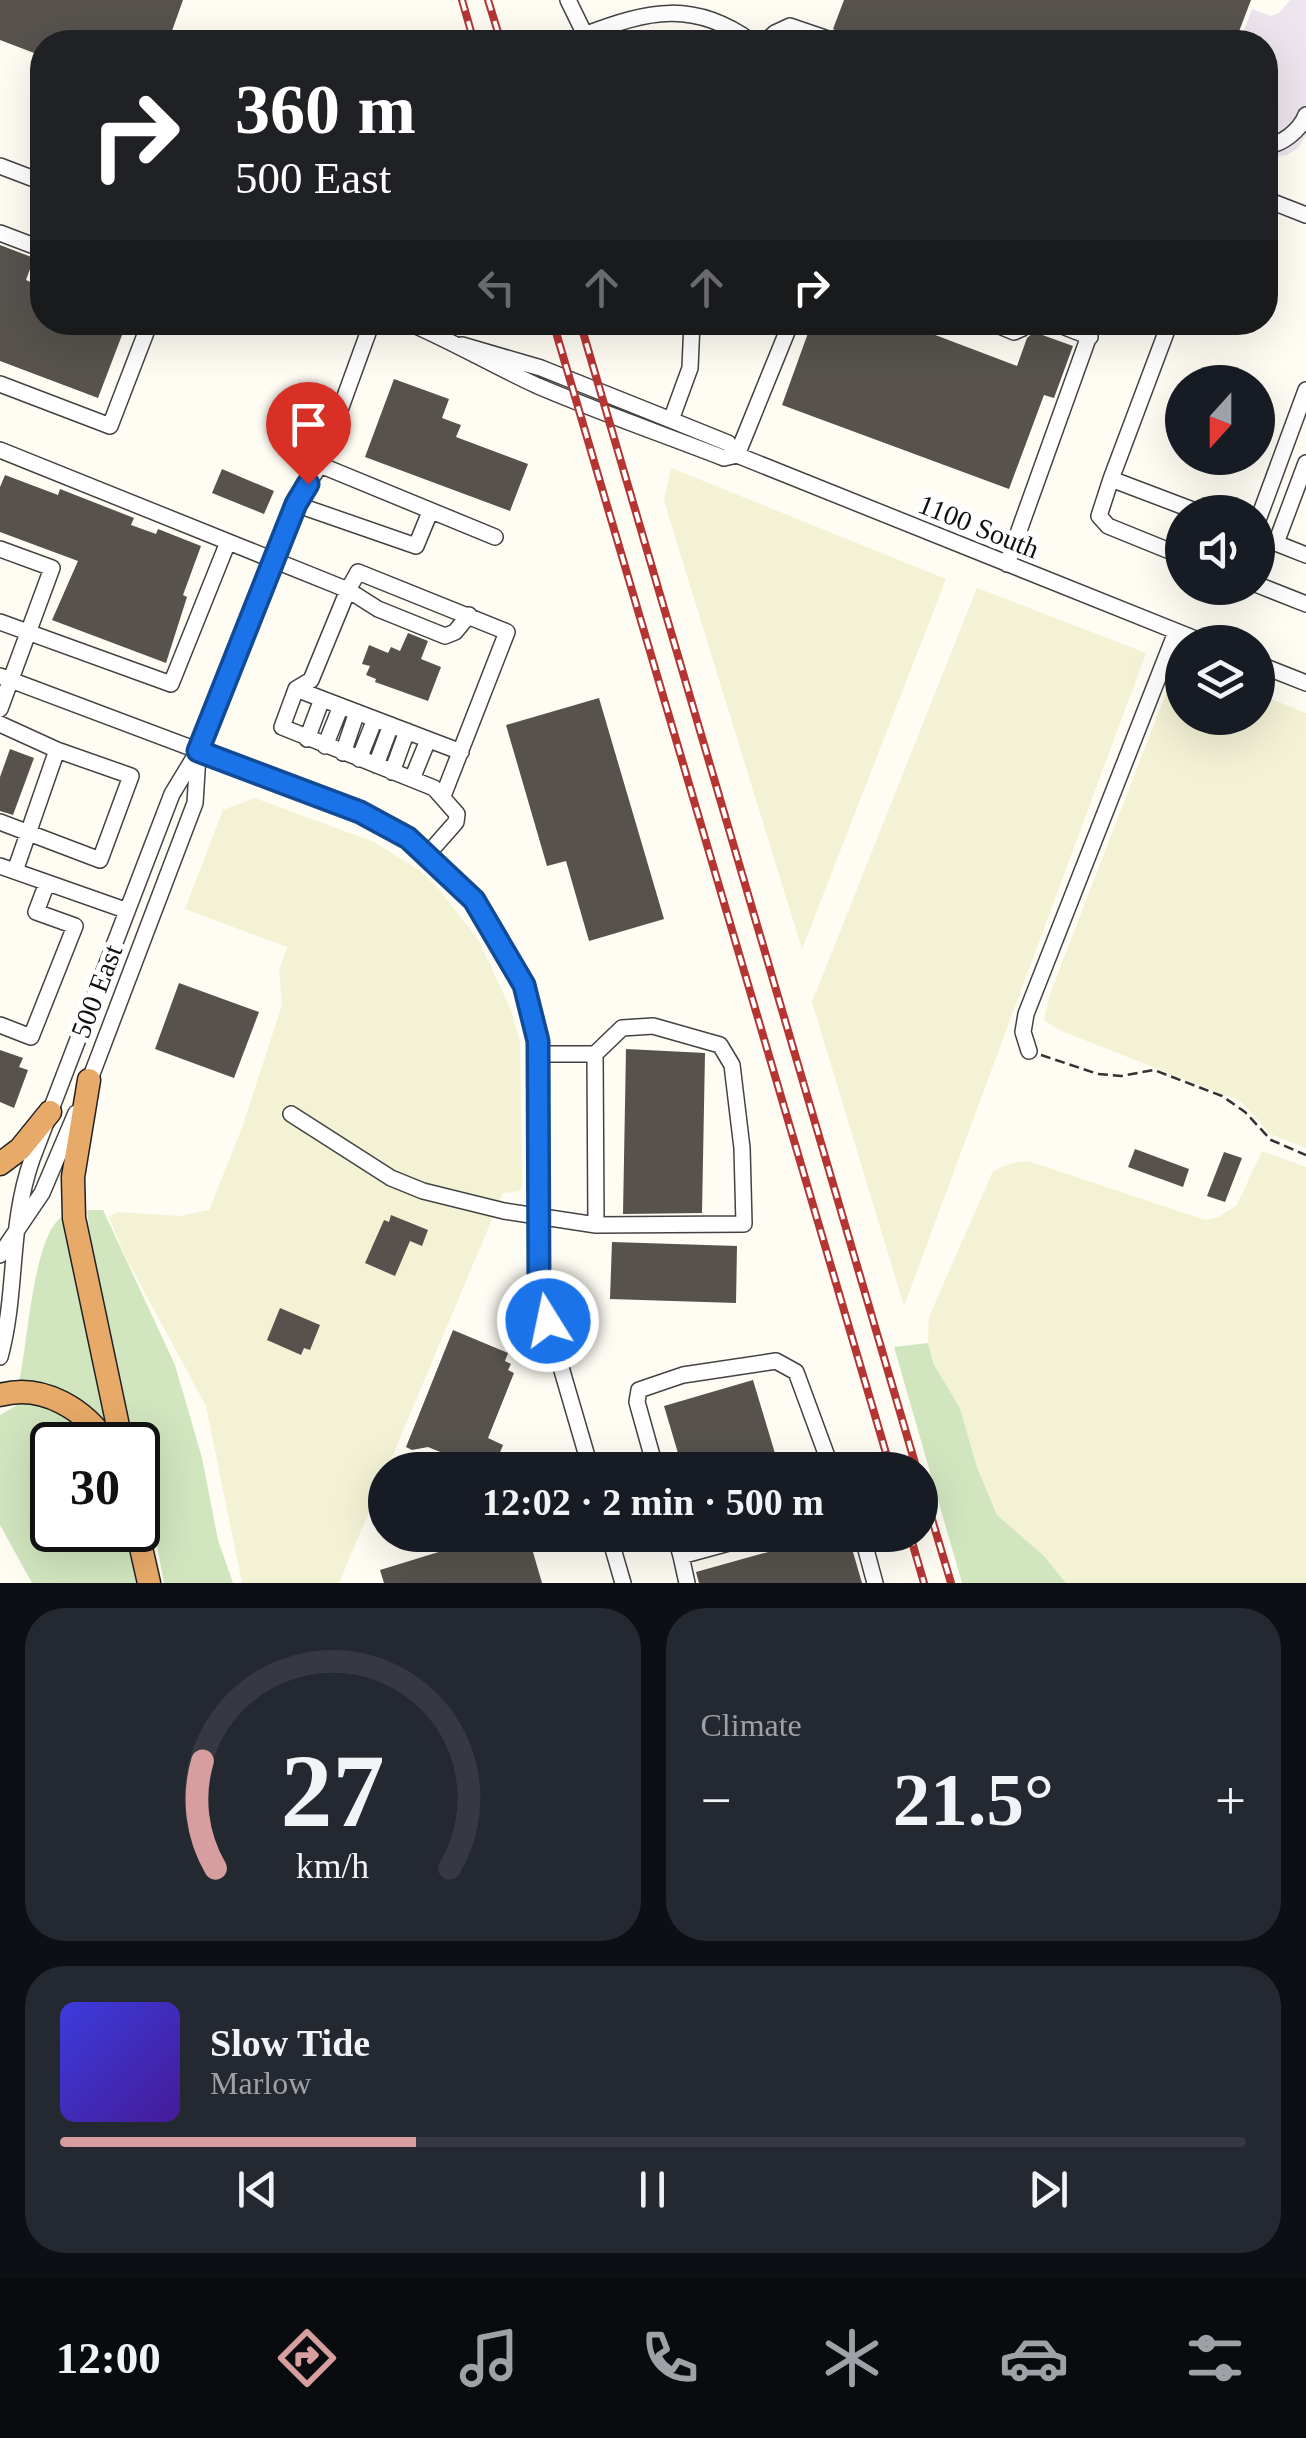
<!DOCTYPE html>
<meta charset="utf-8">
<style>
body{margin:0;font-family:"Times New Roman",serif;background:#242831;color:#f1f3f6;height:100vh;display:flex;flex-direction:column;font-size:38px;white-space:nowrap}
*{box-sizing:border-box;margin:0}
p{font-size:32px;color:#9ea1a6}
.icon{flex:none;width:55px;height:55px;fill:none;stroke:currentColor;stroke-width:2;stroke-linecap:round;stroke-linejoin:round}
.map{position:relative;height:1583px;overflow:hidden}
.panel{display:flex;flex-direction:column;gap:25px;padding:25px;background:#0d0f14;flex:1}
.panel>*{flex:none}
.guide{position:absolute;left:30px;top:30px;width:1248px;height:305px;border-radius:40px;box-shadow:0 10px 40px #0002;background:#202124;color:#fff;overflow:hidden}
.needle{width:65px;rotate:201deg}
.controls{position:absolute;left:1165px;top:365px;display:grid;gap:20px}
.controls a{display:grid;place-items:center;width:110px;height:110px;border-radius:50%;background:#171b24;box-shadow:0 10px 40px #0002;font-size:50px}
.speed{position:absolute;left:30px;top:1422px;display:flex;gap:20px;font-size:50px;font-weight:700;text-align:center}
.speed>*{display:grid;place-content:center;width:130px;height:130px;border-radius:50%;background:#171b24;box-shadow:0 10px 40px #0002;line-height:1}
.speed .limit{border:5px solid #111;border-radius:15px;background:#fff;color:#111}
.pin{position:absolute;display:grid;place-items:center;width:85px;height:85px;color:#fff;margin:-102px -42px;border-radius:50% 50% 50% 0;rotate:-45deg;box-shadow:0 0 10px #0007}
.pin .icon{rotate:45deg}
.me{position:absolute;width:110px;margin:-55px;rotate:350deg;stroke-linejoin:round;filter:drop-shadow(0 0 8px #0008)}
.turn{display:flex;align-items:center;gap:35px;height:210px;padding:0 40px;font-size:45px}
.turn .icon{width:130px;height:130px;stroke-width:2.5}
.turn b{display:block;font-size:70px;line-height:85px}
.lanes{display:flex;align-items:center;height:95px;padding:0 40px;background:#0003;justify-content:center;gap:50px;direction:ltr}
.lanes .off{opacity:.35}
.big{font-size:75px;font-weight:600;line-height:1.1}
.panel .widget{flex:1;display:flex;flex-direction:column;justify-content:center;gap:15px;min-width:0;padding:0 35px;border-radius:40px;background:#242831}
.panel .dial{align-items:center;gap:0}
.dial svg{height:260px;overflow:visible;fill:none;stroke:#363941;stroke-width:7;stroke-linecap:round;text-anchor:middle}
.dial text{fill:#f1f3f6;stroke:none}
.song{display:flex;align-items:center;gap:30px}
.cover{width:120px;height:120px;border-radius:15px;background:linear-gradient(135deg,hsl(240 70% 55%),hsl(260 70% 35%))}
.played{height:10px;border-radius:5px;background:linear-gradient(90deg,#d69e9e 30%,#363941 30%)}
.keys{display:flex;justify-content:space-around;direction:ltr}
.heat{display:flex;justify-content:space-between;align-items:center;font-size:55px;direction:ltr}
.panel .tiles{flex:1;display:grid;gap:25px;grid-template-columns:1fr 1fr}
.widget:last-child{grid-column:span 2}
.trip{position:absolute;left:368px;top:1452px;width:570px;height:100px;border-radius:50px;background:#171b24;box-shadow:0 10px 40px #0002;font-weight:600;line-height:100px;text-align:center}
.tabs{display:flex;height:160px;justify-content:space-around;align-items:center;background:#090b0e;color:#9ea1a6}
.tabs .icon{width:70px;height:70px}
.tabs .on{color:#d69e9e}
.tabs b{font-size:45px;color:#f1f3f6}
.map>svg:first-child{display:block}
</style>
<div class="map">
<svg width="1306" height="1583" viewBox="0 0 1306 1583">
<rect width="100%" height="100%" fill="#fefcf3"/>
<path fill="#ede5ed" d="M1290,0H1306V135L1298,148L1287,155L1265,158V42H1240L1252,9L1271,16L1279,13Z"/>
<path fill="#f3f2d5" d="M671,468L946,579L802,949L664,501Z
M977,588L1146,653L904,1306L812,1002Z
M1178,662L1182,664V718H1258V694L1306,713V1148L1270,1134L1242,1102L1059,1030L1044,1020L1050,994Z
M255,798L374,842L419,870L438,888L479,941L511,1010L520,1041L522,1185L520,1191L503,1193L339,1583H242L206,1406L125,1256L109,1217L117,1212L180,1216L209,1210L242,1128L282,1005L279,971L287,947L185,909L223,810Z
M1262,1151L1306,1167V1583H1066L1043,1555L997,1515L977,1467L960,1408L934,1365L928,1343L929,1317L993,1171L1012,1163L1028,1161L1205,1220L1219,1217L1237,1205Z"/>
<path fill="#d1e6bf" d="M87,1210H103L175,1365L202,1458L218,1540L233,1583H164L138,1445H135L94,1272Z
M65,1215L111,1431L88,1407L19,1381C28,1345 33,1229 65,1215Z
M928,1343L934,1365L960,1408L977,1467L997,1515L1043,1555L1066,1583H962L894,1347Z
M20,1398L65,1411L101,1445H52V1530H127L139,1583H32L0,1525V1415L19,1404Z"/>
<path fill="#57524d" d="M0,0H183L168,42H42V56L0,40Z
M844,0H1251L1235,42H855L833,29Z
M0,245L34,258L26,280L42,287V322H127L98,398L0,361Z
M812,322H901L1017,366L1027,338L1034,332L1073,346L1054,398L1044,395L1009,489L782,405Z
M394,379L449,399L442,418L461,425L456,437L528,464L510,511L365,457Z
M222,469L274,491L264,514L212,493Z
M5,475L58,495L60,489L134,518L131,525L156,534L158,529L201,546L183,595L187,597L166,663L52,620L78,561L0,532V487Z
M408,633L428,641L421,659L441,667L428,701L375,682L376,679L366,675L370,666L362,664L369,645L388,653L391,647L400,651Z
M599,698L664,919L589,941L566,861L547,866L506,725Z
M10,749L34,758L13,815L0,811V777Z
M179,983L259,1012L234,1078L155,1049Z
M626,1049L705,1053L702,1213L623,1214Z
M0,1050L23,1058L19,1067L28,1070L14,1108L0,1102Z
M1135,1149L1189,1169L1183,1187L1128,1167Z
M1224,1152L1242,1158L1225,1202L1207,1196Z
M391,1215L428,1230L422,1246L410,1241L395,1276L365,1263L384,1220L389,1222Z
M612,1242L737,1246L736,1303L610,1299Z
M280,1308L320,1325L310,1350L304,1348L301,1355L267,1340Z
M453,1330L508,1353L505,1361L511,1364L508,1370L514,1373L488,1438L503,1445L493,1470H484L428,1447L412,1450L406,1447Z
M753,1380L780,1470H683L664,1406Z
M494,1535H528L542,1583H384L380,1570Z
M829,1535H848L862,1583H699L696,1572Z"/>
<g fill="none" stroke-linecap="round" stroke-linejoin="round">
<g stroke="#434343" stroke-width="18">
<path id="minor" d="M568,0L588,41
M584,35C649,10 694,0 752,42
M765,42L775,33L790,26L837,42
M1265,146C1281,145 1300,131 1306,115
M0,166L42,182
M1265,199L1306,215
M0,233L42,249
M407,322C452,341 494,366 538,386C599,412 662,434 724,458L737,455
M990,322L1014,332L1023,328L1026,322
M1052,322L1090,337
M1170,322L1111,479L1198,512
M462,345L541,368L671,420L728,443L737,455L1203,642
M0,384L110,426L150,322
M671,420L690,368L692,322
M0,450L348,590L311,680L296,689L282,727L434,788L457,814L456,822L427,855
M737,455L791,322
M320,465L495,537
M1111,479L1099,516L1108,526L1182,556
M295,504L416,546L430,512
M1258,520L1306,390
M1258,536L1306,555
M1276,543L1306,463
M0,549L52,568L0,709
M1007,564L1094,322
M1258,585L1306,604
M0,622L171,684L228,542
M1258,664L1306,683
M0,676L359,811L408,838L474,900L524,985L538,1041L539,1292L591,1470
M296,689L461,752
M0,724L57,750L131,776L100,860L0,822
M307,739L322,699
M325,746L341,706
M343,753L357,712
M359,759L375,719
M376,765L391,725
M392,772L407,731
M412,779L428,740
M443,796L507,632L358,572L348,590L378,609L445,636L455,632L469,615
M0,866L125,910
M15,871L57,750
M0,1025L31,1037L75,926L36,912L47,883
M1029,1051L1023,1032L1026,1014L1176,632
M595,1054L596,1225
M87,1087L195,803L198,755
M291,1114L391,1178L423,1191L504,1211L596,1225L744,1224L742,1148L732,1065L720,1045L653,1026L622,1028L595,1054H538
M0,1255L42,1193L76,1113
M0,1357C18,1290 8,1228 32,1159L172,794L198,751L295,504L320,465L372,322
M656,1470L637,1402L639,1390L683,1375L776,1361L796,1372L828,1459
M609,1535L623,1583
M675,1535L681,1556
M862,1535L875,1583
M687,1583L681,1556L758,1535"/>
</g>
<g stroke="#212121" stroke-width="25">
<path id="highway" d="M89,1080L73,1177L74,1218L122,1445
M0,1164L20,1149L50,1112
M0,1395C43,1383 86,1410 108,1445
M137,1530L149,1583"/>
</g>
<path stroke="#323232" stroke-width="2.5" stroke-dasharray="10 5" stroke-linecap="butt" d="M1041,1055L1098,1074L1121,1076L1154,1070L1222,1096L1245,1112L1271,1140L1306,1155"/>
<use href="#minor" stroke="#fff" stroke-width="15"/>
<use href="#highway" stroke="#e8aa68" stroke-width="22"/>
<g stroke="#b53533" stroke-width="8">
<path id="rail" d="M462,0L474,42
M488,0L501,42
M553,322L891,1470
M580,322L917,1470
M920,1479L951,1583
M910,1535L924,1583"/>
</g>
<use href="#rail" stroke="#fff" stroke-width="4" stroke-dasharray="11" stroke-linecap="butt"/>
</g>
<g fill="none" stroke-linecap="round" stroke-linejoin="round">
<g stroke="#114b97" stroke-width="25">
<path id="route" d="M308,484L296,504L198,751L360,812L408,838L474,900L524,985L538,1041L539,1292L548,1321"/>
</g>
<use href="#route" stroke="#1a73e8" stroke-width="18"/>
</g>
<g text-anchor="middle" stroke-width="10" stroke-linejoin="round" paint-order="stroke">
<g font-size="28" fill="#101010" stroke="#fff">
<text transform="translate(979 526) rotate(22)" y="10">1100 South</text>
<text transform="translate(96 991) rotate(-69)" y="10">500 East</text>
</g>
</g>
</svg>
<div class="controls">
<a><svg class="needle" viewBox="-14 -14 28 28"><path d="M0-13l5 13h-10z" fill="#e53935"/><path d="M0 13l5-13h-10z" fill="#9ea1a6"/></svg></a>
<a><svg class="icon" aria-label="sound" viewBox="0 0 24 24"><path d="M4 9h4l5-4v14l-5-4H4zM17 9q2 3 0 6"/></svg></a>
<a><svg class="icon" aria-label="layers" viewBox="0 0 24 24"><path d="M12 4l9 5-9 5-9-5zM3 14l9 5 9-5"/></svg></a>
</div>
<div class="speed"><div class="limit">30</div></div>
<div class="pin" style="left:308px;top:484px;background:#d93025"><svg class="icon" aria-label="arrive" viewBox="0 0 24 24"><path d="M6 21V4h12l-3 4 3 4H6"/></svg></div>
<svg class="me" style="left:548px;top:1321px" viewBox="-20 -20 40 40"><circle r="17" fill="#1a73e8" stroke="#fff" stroke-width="3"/><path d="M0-11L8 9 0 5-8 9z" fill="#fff"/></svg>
<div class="trip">12:02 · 2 min · 500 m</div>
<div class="guide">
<div class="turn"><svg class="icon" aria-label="right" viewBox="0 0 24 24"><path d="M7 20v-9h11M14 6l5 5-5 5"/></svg><div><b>360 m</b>500 East</div></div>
<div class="lanes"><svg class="icon off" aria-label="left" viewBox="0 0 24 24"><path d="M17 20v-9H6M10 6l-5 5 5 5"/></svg><svg class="icon off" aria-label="ahead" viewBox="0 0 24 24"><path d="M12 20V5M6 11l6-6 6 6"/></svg><svg class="icon off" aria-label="ahead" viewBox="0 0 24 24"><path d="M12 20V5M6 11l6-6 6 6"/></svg><svg class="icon" aria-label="right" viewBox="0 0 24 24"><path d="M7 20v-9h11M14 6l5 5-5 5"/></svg></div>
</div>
</div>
<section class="panel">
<div class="tiles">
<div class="widget dial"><svg viewBox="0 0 100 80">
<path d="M14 69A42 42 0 1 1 86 69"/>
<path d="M14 69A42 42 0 0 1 10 36" stroke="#d69e9e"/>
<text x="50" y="56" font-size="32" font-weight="700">27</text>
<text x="50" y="72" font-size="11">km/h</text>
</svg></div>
<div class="widget"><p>Climate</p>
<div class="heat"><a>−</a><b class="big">21.5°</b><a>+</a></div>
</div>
<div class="widget">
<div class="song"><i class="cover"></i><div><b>Slow Tide</b><p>Marlow</p></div></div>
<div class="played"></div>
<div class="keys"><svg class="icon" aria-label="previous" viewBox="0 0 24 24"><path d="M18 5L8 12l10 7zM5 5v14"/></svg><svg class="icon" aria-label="pause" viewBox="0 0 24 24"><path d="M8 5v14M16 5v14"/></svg><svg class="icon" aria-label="next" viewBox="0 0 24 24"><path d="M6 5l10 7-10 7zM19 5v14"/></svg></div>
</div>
</div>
</section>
<nav class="tabs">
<b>12:00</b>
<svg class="icon on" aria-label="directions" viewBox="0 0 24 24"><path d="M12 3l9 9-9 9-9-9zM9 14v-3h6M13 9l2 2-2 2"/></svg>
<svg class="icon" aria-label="music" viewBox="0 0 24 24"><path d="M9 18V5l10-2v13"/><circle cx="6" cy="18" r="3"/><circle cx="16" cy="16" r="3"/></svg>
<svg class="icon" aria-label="phone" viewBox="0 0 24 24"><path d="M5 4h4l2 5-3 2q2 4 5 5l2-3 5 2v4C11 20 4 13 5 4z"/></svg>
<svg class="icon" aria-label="climate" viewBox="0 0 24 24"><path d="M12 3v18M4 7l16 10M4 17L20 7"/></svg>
<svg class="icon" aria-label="car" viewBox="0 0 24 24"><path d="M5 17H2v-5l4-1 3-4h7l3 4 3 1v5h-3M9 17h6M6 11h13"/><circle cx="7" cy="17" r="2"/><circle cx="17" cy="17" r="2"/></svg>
<svg class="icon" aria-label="filters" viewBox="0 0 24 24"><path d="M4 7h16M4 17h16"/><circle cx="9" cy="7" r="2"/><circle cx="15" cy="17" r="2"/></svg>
</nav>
